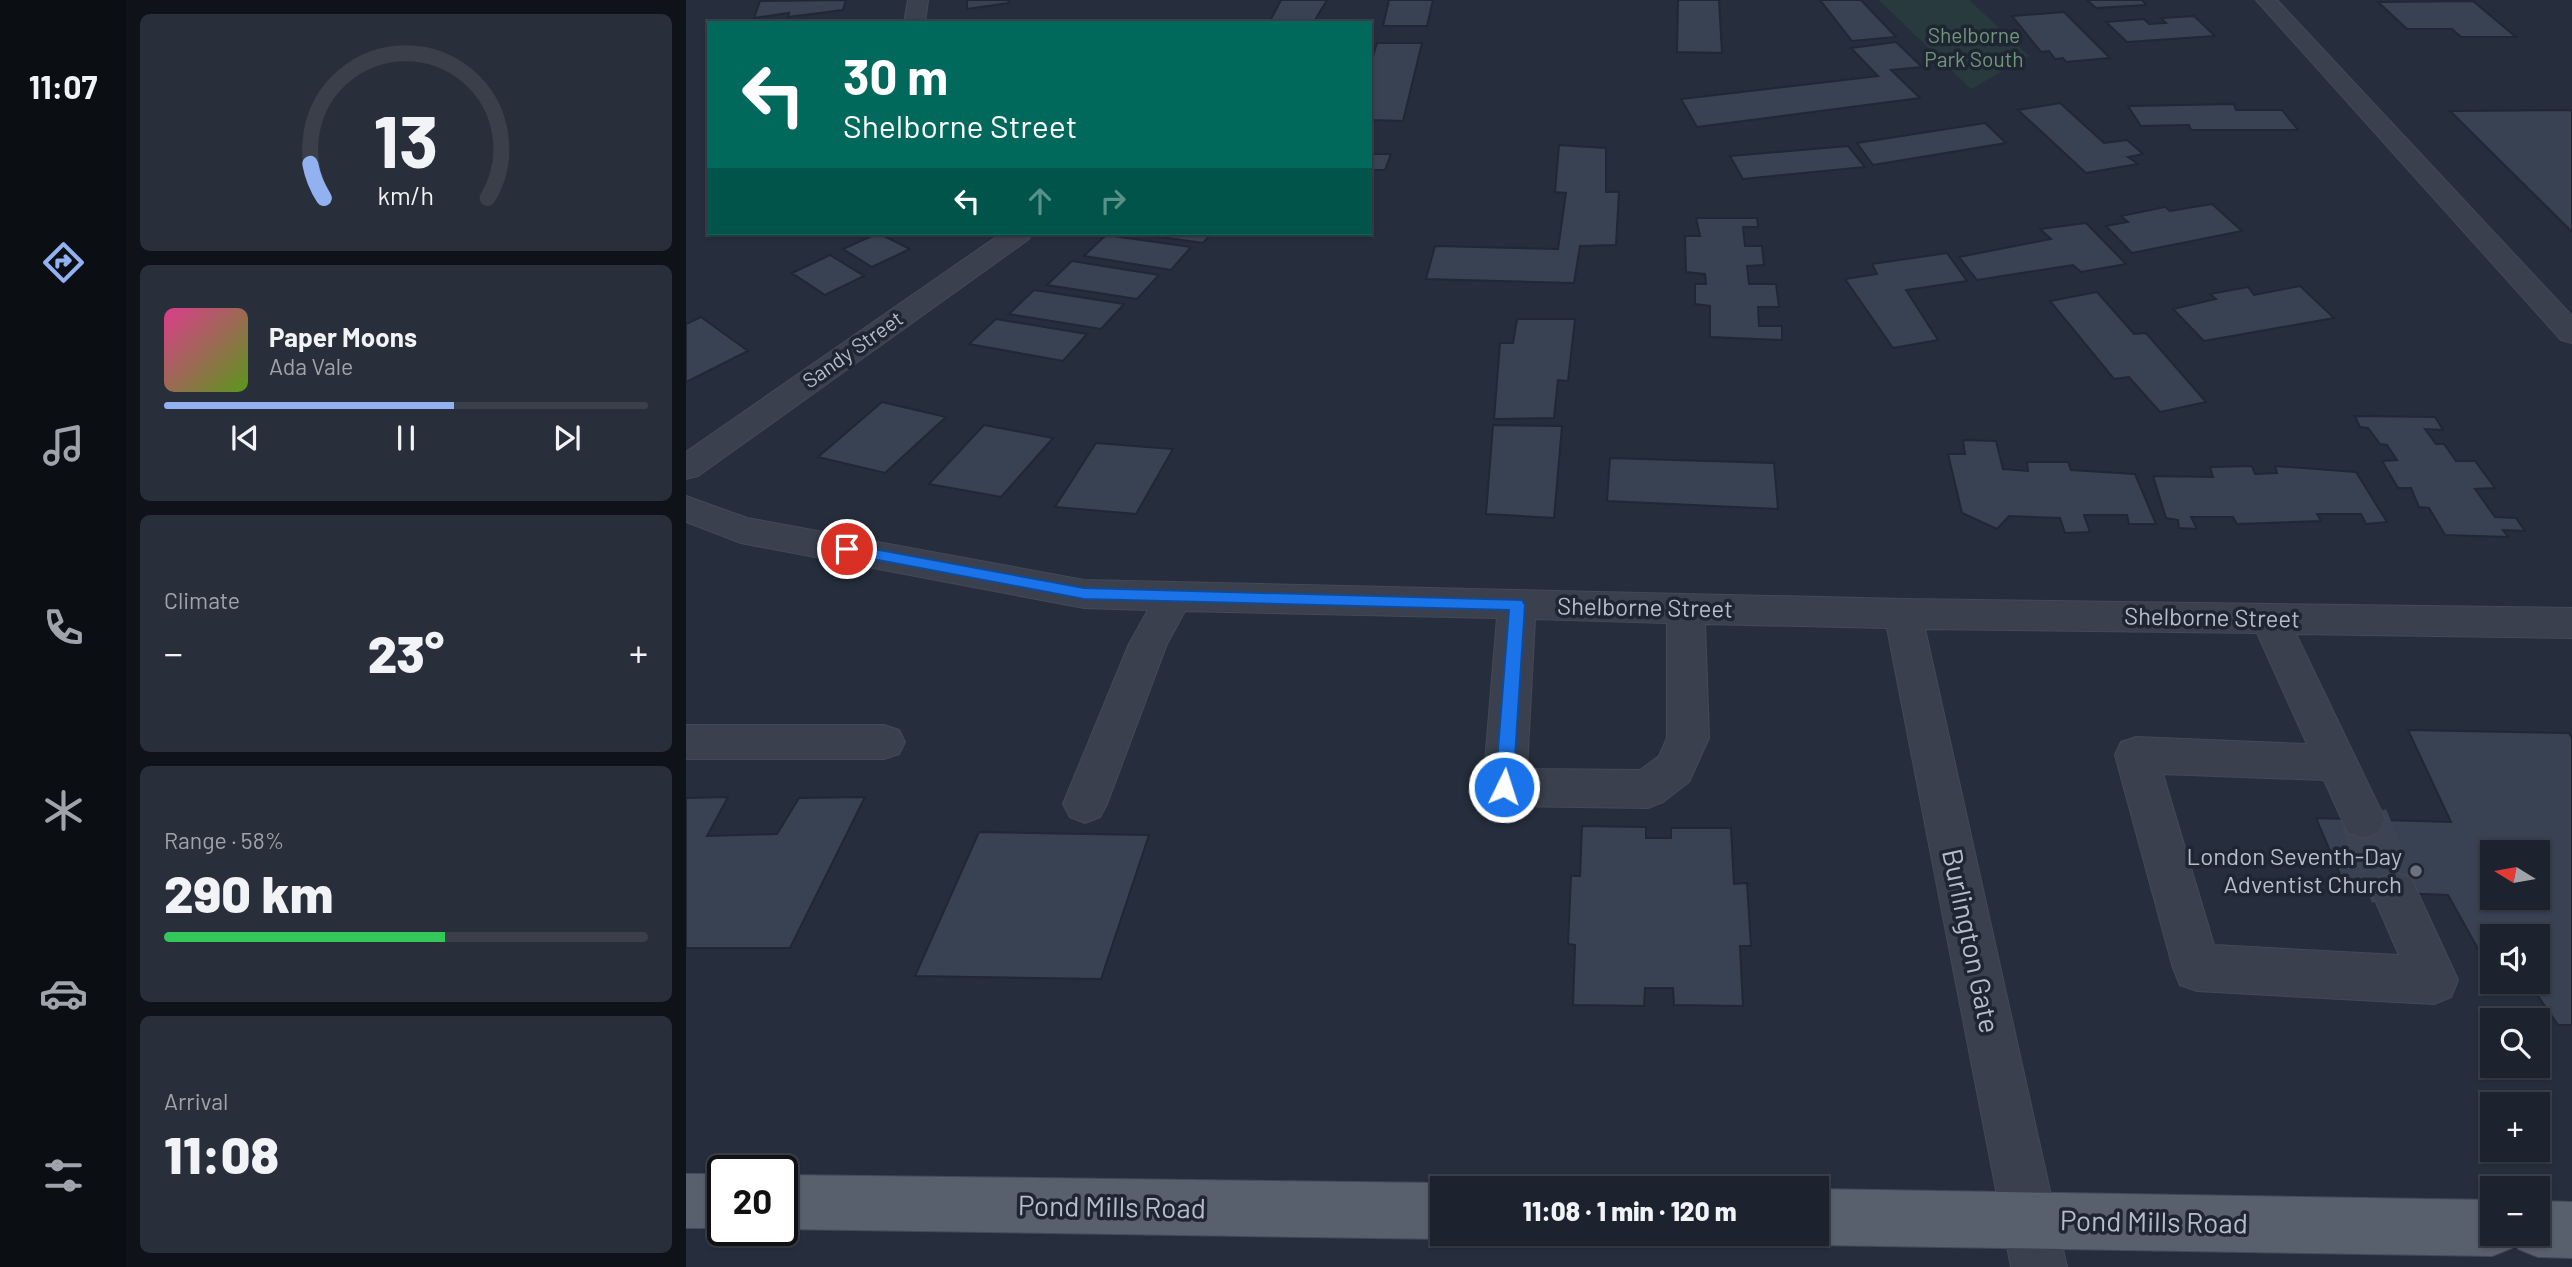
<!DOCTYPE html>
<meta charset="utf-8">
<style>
body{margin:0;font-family:Barlow,sans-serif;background:#292f3a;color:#f1f3f6;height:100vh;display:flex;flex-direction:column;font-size:26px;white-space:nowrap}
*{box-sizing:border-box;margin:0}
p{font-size:23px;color:#a0a4aa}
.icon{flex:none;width:38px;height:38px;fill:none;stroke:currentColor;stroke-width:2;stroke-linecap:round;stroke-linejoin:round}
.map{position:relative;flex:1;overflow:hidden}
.drawer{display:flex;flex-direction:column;gap:14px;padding:14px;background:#0f1319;width:560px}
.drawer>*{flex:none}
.top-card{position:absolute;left:21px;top:21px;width:665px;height:214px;border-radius:0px;box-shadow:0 2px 5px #0004,0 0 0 2px #3a3f4a;background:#00695c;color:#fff;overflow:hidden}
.needle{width:46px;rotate:281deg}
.fabs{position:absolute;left:1794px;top:840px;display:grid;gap:14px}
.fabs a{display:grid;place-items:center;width:70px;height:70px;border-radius:0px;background:#1c222e;box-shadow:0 2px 5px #0004,0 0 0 2px #3a3f4a;font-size:35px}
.speed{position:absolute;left:21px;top:1155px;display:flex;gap:14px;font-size:35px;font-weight:700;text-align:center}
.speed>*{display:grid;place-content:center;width:91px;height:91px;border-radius:50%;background:#1c222e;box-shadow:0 2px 5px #0004,0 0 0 2px #3a3f4a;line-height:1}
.speed .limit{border:4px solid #111;border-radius:10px;background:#fff;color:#111}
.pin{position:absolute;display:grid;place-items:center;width:60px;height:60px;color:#fff;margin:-30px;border:4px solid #fff;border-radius:50%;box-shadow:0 2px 7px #0007}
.me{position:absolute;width:77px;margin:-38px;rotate:4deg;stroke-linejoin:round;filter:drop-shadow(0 0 5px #0008)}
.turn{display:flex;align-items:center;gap:24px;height:147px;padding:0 21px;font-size:32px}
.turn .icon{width:91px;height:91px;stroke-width:2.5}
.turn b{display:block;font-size:49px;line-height:60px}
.lanes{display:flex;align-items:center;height:66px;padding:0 21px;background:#0003;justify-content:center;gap:35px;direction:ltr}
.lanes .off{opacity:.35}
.big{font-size:52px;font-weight:800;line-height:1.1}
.drawer .widget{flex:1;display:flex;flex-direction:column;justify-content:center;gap:10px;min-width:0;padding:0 24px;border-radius:10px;background:#292f3a}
.drawer .dial{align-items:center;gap:0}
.dial svg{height:182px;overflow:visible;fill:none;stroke:#3a3f4a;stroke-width:7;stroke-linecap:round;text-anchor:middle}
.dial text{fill:#f1f3f6;stroke:none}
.song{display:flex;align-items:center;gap:21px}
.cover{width:84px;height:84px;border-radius:10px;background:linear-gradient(135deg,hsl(330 70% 55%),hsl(90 70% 35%))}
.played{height:7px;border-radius:4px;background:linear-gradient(90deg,#92b1f1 60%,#3a3f4a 60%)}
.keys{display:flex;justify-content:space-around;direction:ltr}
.heat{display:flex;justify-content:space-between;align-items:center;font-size:38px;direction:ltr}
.charge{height:10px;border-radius:5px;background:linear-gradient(90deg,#34c759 58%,#3a3f4a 0)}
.trip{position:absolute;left:744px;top:1176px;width:399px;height:70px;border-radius:0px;background:#1c222e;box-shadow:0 2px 5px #0004,0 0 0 2px #3a3f4a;font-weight:800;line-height:70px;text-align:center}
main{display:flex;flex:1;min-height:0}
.tab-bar{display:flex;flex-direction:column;width:126px;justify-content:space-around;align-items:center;background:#0b0e12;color:#a0a4aa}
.tab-bar .icon{width:49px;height:49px}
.tab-bar .on{color:#92b1f1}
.tab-bar b{font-size:32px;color:#f1f3f6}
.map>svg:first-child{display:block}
</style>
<main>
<nav class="tab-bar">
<b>11:07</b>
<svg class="icon on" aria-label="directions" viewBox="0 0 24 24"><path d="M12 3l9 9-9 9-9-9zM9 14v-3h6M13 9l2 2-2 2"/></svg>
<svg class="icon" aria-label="music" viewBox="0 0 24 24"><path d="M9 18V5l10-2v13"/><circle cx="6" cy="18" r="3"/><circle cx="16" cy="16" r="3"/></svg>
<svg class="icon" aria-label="phone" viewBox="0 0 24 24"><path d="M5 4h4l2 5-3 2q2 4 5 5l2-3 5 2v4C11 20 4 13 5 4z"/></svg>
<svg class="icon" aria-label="climate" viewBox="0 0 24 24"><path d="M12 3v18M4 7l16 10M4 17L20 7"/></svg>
<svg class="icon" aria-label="car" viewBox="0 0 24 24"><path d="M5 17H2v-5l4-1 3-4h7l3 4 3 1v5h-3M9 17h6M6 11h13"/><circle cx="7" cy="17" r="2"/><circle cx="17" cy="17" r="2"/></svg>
<svg class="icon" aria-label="filters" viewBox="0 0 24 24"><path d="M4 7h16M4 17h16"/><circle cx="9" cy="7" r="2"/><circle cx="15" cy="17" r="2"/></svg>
</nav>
<section class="drawer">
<div class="widget dial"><svg viewBox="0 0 100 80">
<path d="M14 69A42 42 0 1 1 86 69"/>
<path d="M14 69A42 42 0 0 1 8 54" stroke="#92b1f1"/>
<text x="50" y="56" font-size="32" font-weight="700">13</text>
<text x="50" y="72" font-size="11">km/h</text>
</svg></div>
<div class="widget">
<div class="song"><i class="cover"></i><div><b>Paper Moons</b><p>Ada Vale</p></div></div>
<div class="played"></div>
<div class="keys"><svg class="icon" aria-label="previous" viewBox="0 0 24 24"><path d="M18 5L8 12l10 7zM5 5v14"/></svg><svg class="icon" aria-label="pause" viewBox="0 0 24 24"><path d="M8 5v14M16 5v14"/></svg><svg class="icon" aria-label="next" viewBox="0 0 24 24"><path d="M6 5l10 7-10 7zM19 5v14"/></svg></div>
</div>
<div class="widget"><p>Climate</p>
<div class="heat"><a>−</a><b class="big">23°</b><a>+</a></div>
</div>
<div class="widget"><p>Range · 58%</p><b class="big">290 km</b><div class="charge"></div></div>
<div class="widget"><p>Arrival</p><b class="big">11:08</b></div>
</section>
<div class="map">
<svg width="1886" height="1267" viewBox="0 0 1886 1267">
<rect width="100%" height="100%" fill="#262e3d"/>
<path fill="#283a3e" d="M1193,0H1283L1343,56L1285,89Z"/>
<path fill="#384252" stroke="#212734" stroke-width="2" fill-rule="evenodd" d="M160,0L157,10L102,17L103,13L68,18L74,1Z
M281,0H322L323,3L281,9Z
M595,0H641L627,23H583Z
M703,0H747L741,26H697Z
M992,0H1033L1036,53L991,52Z
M1134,0H1175L1210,37L1166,41Z
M1401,0H1456L1460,5L1410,8Z
M1787,1L1830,37H1775L1766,29H1721L1692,2Z
M1378,12L1424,58L1380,62L1377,58L1369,59L1363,51L1355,52L1326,16Z
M1508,16L1529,36L1441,42L1420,22L1458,19L1463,24L1480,23L1475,18Z
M1210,42L1236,67L1205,70L1234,98L1011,127L995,99L1192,76L1165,48Z
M691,43H736L717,121L684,120V66Z
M1374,103L1418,143L1441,140L1457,154L1442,157L1452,164L1400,173L1332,110Z
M1548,104L1550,110H1596L1612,130H1505L1503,125L1455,126L1442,106Z
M1886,110V232L1764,111Z
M1299,123L1320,143L1187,165L1171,143Z
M873,145L920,148V192H933L930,245L894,246L888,283L740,279L749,246L872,249L880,193L869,192Z
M1162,146L1179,167L1057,179L1044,156Z
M684,154H705L699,170H684Z
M1526,204L1556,231L1446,253L1420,226L1442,222L1435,216L1479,207L1484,211Z
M1010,218H1071L1072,227H1057L1059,246H1076L1078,265L1061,266L1063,284H1090L1093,307H1072L1073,326H1096V340L1024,337V306L1009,304V284H1020L1019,274L1000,272L999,236H1014Z
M1400,223L1440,264L1395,272L1387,265L1291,280L1273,257L1365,239L1354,229Z
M192,233L224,249L186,267L157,249Z
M446,233H526L517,243Z
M420,235L505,247L485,270L398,256Z
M1261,253L1281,281L1220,290L1252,340L1207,348L1159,279L1191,274L1186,264Z
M144,255L178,276L139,295L106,273Z
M386,261L473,275L451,299L361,285Z
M1614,286L1648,318L1518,341L1487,309L1530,299L1524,294L1562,287L1568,295Z
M348,290L438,304L415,329L323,314Z
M1411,292L1448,334L1460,333L1520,402L1474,412L1443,377L1428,379L1364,301Z
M15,317L62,351L0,382V324Z
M310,319L401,334L377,361L283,344Z
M831,319H889L882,381L872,380L868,418L808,419L814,343H827Z
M196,402L260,417L199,473L132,457Z
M1669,416L1749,417L1757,430L1739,429L1750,444H1758L1770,461H1789L1809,488L1789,489L1809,517L1830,518L1839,531L1817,530L1822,537L1759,535L1743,508L1733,507L1725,488H1712L1696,461L1711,460L1701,445L1694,444L1682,428L1674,427Z
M298,425L367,438L315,497L243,484Z
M807,425L876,426L868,518L800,514Z
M1277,440L1310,441L1317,469L1342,471L1341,462H1382L1385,470L1449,474L1470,524H1443L1441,515H1398L1404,532L1379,533L1374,518L1323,516L1311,529L1276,513L1262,454H1279Z
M410,443L487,449L450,514L369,507Z
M924,458L1088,463L1092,509L921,501Z
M1566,466L1569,474L1591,473L1589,466L1670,472L1701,522L1680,524L1675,514H1631L1635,521L1551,524L1547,517H1505L1511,529L1493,528L1492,520L1480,518L1467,476L1527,477L1524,467Z
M1722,730L1883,733L1886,738V1025H1872L1845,986L1814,989L1810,982H1852V936H1806V974L1762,895L1661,891L1630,818L1765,822ZM1806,852H1852V898H1806Z
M42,797L21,836L91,834L113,798L179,797L104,948H0V798Z
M896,826L960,827V838H985V828H1045L1048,884L1061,883L1065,946H1054L1057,1006L988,1005L987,988H959L958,1006L887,1005L889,945L882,944L885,876H894Z
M293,832L463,835L415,979L229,976Z"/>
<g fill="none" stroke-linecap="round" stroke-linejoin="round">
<path stroke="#3c4352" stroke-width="50" stroke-dasharray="50 25" stroke-linecap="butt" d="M1677,819L1709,893"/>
<g stroke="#434956" stroke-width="2">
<path id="minor" d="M222,0H242L239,23H218Z
M1570,0H1591L1886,316V343L1875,340Z
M316,233H346L343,239L12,476L0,479V452Z
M0,496L61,518L398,580L1217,599L1886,608V638L1610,634L1699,819L1692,833L1677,838L1662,833L1638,780L1477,774L1528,945L1713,955L1686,893L1693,878L1709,872L1725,878L1772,980L1765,997L1748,1004L1511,991L1494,985L1487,968L1429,755L1435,742L1450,737L1621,744L1571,633L1239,629L1381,1267H1325L1201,628L1019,624L1023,738L1003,782L977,802L962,808L818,806L803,800L797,787L811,618L499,611L481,644L421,804L414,817L399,823L384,817L377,804L443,644L462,610L398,608L55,543L0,522ZM849,619L981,623V738L973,756L954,770L841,769Z
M0,725H198L213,730L219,742L213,754L198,759H0Z"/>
</g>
<g stroke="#434956" stroke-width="2">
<path id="major" d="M0,1174H37V1228H0Z
M96,1175L756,1183L768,1188H756V1234H768L756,1239L96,1229Z
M1130,1189L1806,1200V1234H1852V1201L1886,1202V1258L1852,1257L1832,1249L1829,1240L1826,1248L1806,1256L1130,1245L1109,1234H1130Z"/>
</g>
<use href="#minor" fill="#3a404d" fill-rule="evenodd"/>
<use href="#major" fill="#585f6d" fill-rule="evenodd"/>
</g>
<path fill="#1a73e8" stroke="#114b97" stroke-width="2" d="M161,544L398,588L836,600L839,605L827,787L824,793L818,795L812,793L809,787L823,610L398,599L155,553L153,549Z"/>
<circle fill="#6b7280" stroke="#1f2532" stroke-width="2.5" cx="1730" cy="871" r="7"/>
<g text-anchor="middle" stroke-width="7" stroke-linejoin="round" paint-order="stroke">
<g font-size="21" fill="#6f977a" stroke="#1f2532">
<text x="1288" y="43">Shelborne<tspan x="1288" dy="24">Park South</tspan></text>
</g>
<g font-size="21" fill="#b6bcc8" stroke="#1f2532">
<text transform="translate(167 350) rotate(-35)" y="7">Sandy Street</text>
</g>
<g font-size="24" fill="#b6bcc8" stroke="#1f2532">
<text transform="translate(959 608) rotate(1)" y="8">Shelborne Street</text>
<text transform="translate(1526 618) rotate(1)" y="8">Shelborne Street</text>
</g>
<g font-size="24" fill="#b6bcc8" stroke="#1f2532" text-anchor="end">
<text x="1716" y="865">London Seventh-Day<tspan x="1716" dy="28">Adventist Church</tspan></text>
</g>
<g font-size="28" fill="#b6bcc8" stroke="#1f2532">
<text transform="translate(1285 941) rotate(78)" y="10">Burlington Gate</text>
<text transform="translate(426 1207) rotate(1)" y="10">Pond Mills Road</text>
<text transform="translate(1468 1222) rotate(1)" y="10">Pond Mills Road</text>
</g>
</g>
</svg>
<div class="fabs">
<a><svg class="needle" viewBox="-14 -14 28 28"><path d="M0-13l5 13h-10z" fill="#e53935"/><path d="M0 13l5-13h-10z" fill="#a0a4aa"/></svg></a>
<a><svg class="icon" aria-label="sound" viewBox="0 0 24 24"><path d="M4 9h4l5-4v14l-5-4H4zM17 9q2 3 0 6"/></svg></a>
<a><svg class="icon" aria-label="search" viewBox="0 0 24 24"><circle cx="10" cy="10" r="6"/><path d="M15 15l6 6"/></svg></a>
<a>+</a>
<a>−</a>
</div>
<div class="speed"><div class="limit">20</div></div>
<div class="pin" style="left:161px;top:549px;background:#d93025"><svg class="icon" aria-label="arrive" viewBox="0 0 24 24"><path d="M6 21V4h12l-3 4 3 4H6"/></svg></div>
<svg class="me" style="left:818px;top:787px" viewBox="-20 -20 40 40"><circle r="17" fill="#1a73e8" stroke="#fff" stroke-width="3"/><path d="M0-11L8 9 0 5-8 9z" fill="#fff"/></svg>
<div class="trip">11:08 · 1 min · 120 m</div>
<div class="top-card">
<div class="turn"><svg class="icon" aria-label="left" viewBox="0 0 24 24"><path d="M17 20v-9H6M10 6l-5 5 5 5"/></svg><div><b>30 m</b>Shelborne Street</div></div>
<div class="lanes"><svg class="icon" aria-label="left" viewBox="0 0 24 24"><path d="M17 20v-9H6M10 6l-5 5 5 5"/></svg><svg class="icon off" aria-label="ahead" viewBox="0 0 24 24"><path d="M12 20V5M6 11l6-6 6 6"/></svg><svg class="icon off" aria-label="right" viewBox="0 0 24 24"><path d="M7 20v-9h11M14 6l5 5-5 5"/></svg></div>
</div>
</div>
</main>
